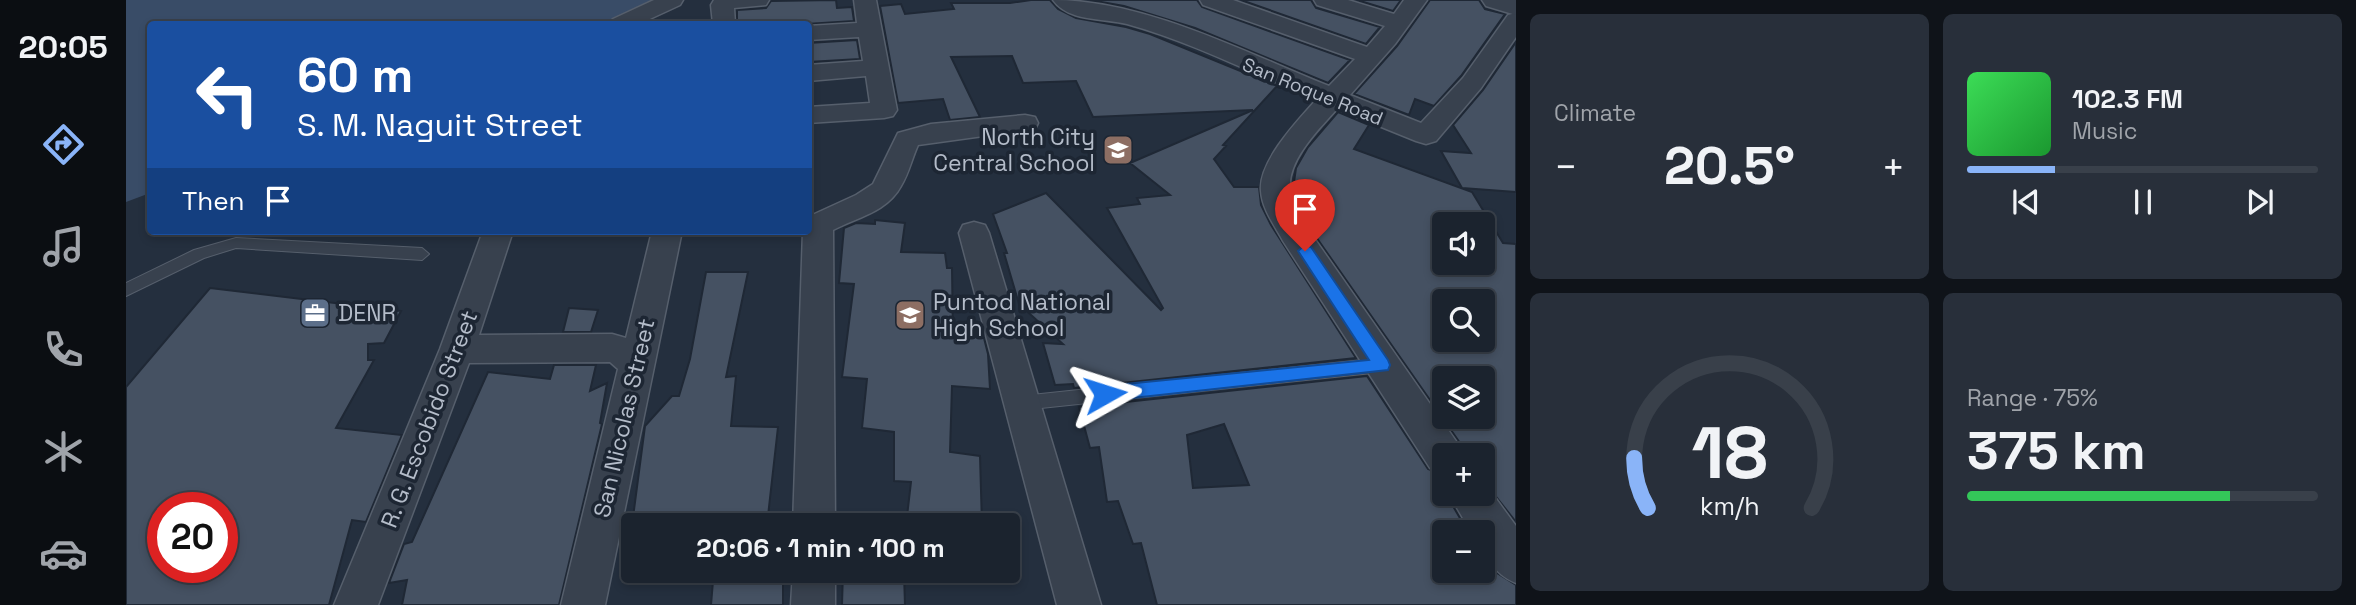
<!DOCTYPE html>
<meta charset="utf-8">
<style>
body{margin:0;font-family:"Space Grotesk",sans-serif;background:#282f3a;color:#f1f3f6;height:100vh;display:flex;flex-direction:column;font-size:26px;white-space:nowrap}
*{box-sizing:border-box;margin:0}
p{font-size:23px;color:#a0a4aa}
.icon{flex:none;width:38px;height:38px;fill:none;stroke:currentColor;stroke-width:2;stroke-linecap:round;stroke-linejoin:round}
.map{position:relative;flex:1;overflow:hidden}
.side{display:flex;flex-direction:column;gap:14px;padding:14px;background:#0f1319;width:840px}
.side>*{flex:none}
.guide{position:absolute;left:21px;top:21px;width:665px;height:214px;border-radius:7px;box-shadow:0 4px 10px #0003,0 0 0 2px #39404a;background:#1a4fa0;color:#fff;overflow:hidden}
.buttons{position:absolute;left:1306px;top:212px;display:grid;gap:14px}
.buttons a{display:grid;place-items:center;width:63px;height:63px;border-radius:7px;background:#1b232e;box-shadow:0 4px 10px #0003,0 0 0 2px #39404a;font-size:35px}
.speed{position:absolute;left:21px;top:492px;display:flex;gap:14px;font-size:35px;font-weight:700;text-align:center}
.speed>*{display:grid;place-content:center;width:91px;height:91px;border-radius:50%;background:#1b232e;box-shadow:0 4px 10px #0003,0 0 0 2px #39404a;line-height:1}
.speed .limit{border:10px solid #d22;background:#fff;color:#111}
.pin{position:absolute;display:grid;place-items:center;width:60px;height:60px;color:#fff;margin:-72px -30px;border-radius:50% 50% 50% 0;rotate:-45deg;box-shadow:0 0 7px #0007}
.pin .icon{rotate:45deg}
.me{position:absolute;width:77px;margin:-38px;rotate:84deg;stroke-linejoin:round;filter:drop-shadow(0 0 5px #0008)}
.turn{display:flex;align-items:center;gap:24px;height:147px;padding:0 35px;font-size:32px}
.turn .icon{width:91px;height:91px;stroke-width:2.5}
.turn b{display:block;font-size:49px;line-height:60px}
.then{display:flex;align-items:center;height:66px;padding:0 35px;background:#0003;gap:14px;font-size:26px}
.big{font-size:52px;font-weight:700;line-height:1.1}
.side .tile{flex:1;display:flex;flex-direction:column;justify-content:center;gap:10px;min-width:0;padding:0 24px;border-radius:10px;background:#282f3a}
.side .dial{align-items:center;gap:0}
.dial svg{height:182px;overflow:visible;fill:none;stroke:#39404a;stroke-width:7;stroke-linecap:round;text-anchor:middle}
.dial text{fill:#f1f3f6;stroke:none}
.song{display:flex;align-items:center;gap:21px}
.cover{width:84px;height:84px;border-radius:10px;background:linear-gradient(135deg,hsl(130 70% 55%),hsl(130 70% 35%))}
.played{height:7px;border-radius:4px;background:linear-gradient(90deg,#8ab4f8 25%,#39404a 25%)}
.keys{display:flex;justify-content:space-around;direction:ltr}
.heat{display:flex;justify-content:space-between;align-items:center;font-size:38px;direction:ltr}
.charge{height:10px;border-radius:5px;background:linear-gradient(90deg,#34c759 75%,#39404a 0)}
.side .tiles{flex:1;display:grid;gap:14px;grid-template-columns:repeat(2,1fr)}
.trip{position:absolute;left:495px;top:513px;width:399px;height:70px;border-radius:7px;background:#1b232e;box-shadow:0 4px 10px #0003,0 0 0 2px #39404a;font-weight:700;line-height:70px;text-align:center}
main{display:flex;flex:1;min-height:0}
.dock{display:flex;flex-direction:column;width:126px;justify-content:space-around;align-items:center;background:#0b0e12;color:#a0a4aa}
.dock .icon{width:49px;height:49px}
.dock .active{color:#8ab4f8}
.dock b{font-size:32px;color:#f1f3f6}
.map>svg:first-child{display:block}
</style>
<main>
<nav class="dock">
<b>20:05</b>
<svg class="icon active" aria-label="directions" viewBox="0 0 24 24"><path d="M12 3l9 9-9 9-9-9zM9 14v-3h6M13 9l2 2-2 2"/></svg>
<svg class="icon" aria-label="music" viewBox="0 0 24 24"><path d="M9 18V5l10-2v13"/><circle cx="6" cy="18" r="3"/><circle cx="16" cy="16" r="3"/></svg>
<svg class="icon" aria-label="phone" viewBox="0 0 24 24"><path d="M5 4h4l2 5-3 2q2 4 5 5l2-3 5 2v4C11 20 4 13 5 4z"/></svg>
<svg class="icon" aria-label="climate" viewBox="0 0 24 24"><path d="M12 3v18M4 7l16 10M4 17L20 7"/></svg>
<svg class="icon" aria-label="car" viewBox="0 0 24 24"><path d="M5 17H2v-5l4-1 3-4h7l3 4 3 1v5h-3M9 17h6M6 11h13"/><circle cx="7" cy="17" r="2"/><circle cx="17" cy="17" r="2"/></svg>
</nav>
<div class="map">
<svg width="1390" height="605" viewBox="0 0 1390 605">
<rect width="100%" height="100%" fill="#242f3e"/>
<path fill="#394c67" d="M0,0H533L483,24H24V193L0,202Z"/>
<path fill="#455162" stroke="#1f2835" stroke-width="2" fill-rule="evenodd" d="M710,0L711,8L726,7L728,21L680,24H611V10L640,8L645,1Z
M905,0H924L932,9L950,18L1000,27L1024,34L1151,86L1097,145L1100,146L1088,159L1108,187H1133L1135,205L1145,225L1230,358L948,388L947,384L929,385L917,343L937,344L893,304L878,253H881L867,214L920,193L1035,310L1037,308L981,208L1014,204L1011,198L1044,195L1004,163L1127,110L967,117L950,81L897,83L886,56L825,57L854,117L824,120L817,99L772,103L754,6L775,4L779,14L828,9L825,3H884Z
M964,0H1071L1076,7L1224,60L1202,83L1069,28L998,6Z
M1115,0H1185L1190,8L1254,27L1240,44Z
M1231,0H1275L1267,11Z
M1304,0H1353L1359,9L1379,14L1335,76L1308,106L1289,99L1283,115L1228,94L1271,46Z
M731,40L734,59L682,62V43Z
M1390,42V192L1336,188L1315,151L1345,153L1327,125L1357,90Z
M1212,112L1243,125L1228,149L1346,192L1377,243L1390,244V522L1356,479V455H1339L1334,443L1181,224L1170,202L1167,189L1170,168L1182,147ZM1318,224H1356V262H1318ZM1318,301H1356V340H1318ZM1318,378H1356V416H1318Z
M749,220L779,223L775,252L819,253L821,268H826L827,335L858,338L862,354L864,389L826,386L824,452L854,456L856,525H780L785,482L768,481V432L736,428L741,379L716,377L728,284L713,283L718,228L730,223L749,224Z
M580,272H622L600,377L610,376L605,426L652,427L642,516L638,515V525H506L519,426L546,396H553L564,359Z
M84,288L275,311L258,343L242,344V360H248L210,428L276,435L240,522L226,520L203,605H0V387ZM37,508H96V567H37Z
M443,308L472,310L465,332H437Z
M428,365H470L464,391L481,383L474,423L476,424L433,605H276L281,580L263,583L278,544L286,542L362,372L424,379Z
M1241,376L1302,469L1318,475V494H1320L1342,532H1318V570H1356V551L1368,571L1390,585V605H1031L1015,543L1007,544L992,501L981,502L973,447L964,448L953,407ZM1098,424L1123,485L1067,488L1061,435Z
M717,570L778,573L779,605H716Z
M587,581H657V605H585Z"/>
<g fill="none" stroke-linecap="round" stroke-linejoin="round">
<g stroke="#565f6c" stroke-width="2">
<path id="service" d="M110,238L296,248L303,254L296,260L110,248L78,258L0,296V283L68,250Z
M1256,358L1262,360L1264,365L1262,370L1256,372L896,410L890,408L887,403L890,398L896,396Z"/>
</g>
<g stroke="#565f6c" stroke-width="3">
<path id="minor" d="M528,0H557L554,5L513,24H483L487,19Z
M588,0H643L640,5L608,8L609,24H587L585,5Z
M728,0H750L771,110L767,116L758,118L682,123V107L744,103L740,76L682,81V65L737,61L733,37L682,40V26L731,23Z
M927,0C1019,0 1118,52 1203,86L1229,59L1077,5L1074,0H1107L1241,47L1259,26L1191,5L1188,0H1222L1268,14L1278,0H1301L1269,44L1224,95L1295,123L1337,78L1382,15L1390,13V37L1355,88L1310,141L1300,144L1290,141L1211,109C1194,128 1161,160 1164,189C1165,202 1173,214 1179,225L1332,444L1337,455H1318V473L1304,468L1157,241C1149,226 1136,209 1135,191C1132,162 1172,120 1190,100C1128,74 1066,42 1001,24C978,18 942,22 927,0Z
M899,115L909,117L912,123L909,129L792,145C786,158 783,173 775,186C761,212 732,217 707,230L709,525H667L677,231H682V217L730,195L747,184L772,133L805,124Z
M848,222L859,225L863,233L975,605H931L833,233L837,225Z
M357,231H387L353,335L486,334L500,338L526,231H556L479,605H435L492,369L484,362L343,363L252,605H208L314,349Z
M1357,481L1390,526V583C1368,574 1356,555 1356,532H1345L1323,494H1356Z
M667,570H709V605H665Z"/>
</g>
<g stroke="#565f6c" stroke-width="3">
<path id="tertiary" d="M1356,0H1390V15L1360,6Z"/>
</g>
<use href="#service" fill="#38414e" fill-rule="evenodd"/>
<use href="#minor" fill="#38414e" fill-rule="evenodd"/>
<use href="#tertiary" fill="#38414e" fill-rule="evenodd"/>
</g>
<path fill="#1a73e8" stroke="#114b97" stroke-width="2" d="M1179,245L1185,247L1262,360L1264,365L1262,370L979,401L972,399L970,394L972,389L979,386L1243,360L1172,251Z"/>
<defs>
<g id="school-square" transform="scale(1.575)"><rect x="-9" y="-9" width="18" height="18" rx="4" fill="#8d6e63" stroke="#1d2633"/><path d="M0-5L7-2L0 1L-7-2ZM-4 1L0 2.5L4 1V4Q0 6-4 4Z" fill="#fff"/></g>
<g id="office-square" transform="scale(1.575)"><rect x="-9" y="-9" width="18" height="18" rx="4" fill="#5c6f8a" stroke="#1d2633"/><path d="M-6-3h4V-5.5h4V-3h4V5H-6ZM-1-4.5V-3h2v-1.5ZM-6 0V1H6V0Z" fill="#fff"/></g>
</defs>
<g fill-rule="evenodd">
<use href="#school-square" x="992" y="150"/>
<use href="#office-square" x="189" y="313"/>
<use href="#school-square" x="784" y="315"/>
</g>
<g text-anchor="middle" stroke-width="7" stroke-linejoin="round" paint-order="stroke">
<g font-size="19" fill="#b4bcc9" stroke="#1d2633">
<text transform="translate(1187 91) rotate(22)" y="7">San Roque Road</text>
</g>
<g font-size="23" fill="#b4bcc9" stroke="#1d2633" text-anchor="start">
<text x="969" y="145" text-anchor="end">North City<tspan x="969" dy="26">Central School</tspan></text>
<text x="807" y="310">Puntod National<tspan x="807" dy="26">High School</tspan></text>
<text x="212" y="321">DENR</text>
</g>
<g font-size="23" fill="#b4bcc9" stroke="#1d2633">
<text transform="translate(498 418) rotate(-77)" y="8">San Nicolas Street</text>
<text transform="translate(303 419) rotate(-69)" y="8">R. G. Escobido Street</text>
</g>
</g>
</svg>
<div class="buttons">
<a><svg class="icon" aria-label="sound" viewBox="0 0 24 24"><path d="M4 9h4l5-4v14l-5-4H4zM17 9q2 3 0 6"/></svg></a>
<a><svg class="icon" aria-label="search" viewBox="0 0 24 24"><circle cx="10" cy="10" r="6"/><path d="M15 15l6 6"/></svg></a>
<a><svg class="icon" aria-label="layers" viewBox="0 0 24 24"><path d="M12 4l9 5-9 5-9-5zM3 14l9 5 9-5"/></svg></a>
<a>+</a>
<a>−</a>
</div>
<div class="speed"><div class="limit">20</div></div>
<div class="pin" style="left:1179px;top:251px;background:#d93025"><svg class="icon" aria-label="arrive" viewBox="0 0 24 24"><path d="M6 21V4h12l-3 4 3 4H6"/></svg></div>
<svg class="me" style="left:979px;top:394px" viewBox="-20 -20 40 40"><path d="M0-17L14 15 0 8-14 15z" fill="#1a73e8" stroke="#fff" stroke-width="4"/></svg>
<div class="trip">20:06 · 1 min · 100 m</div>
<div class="guide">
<div class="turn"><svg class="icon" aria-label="left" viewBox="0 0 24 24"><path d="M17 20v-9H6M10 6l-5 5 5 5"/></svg><div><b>60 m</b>S. M. Naguit Street</div></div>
<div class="then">Then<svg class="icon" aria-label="arrive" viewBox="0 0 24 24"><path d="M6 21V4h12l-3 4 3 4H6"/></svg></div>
</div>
</div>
<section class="side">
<div class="tiles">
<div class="tile"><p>Climate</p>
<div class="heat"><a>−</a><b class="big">20.5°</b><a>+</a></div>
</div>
<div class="tile">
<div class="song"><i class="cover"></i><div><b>102.3 FM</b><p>Music</p></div></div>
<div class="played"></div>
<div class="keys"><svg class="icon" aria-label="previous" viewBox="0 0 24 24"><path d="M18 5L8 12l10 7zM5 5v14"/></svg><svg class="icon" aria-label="pause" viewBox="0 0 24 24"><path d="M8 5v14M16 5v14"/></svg><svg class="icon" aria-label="next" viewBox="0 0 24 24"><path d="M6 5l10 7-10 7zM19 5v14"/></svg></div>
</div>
<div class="tile dial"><svg viewBox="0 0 100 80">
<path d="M14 69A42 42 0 1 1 86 69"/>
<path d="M14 69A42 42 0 0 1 8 47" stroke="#8ab4f8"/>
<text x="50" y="56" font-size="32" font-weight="700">18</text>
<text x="50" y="72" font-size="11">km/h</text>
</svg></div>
<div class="tile"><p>Range · 75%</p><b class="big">375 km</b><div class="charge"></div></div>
</div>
</section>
</main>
